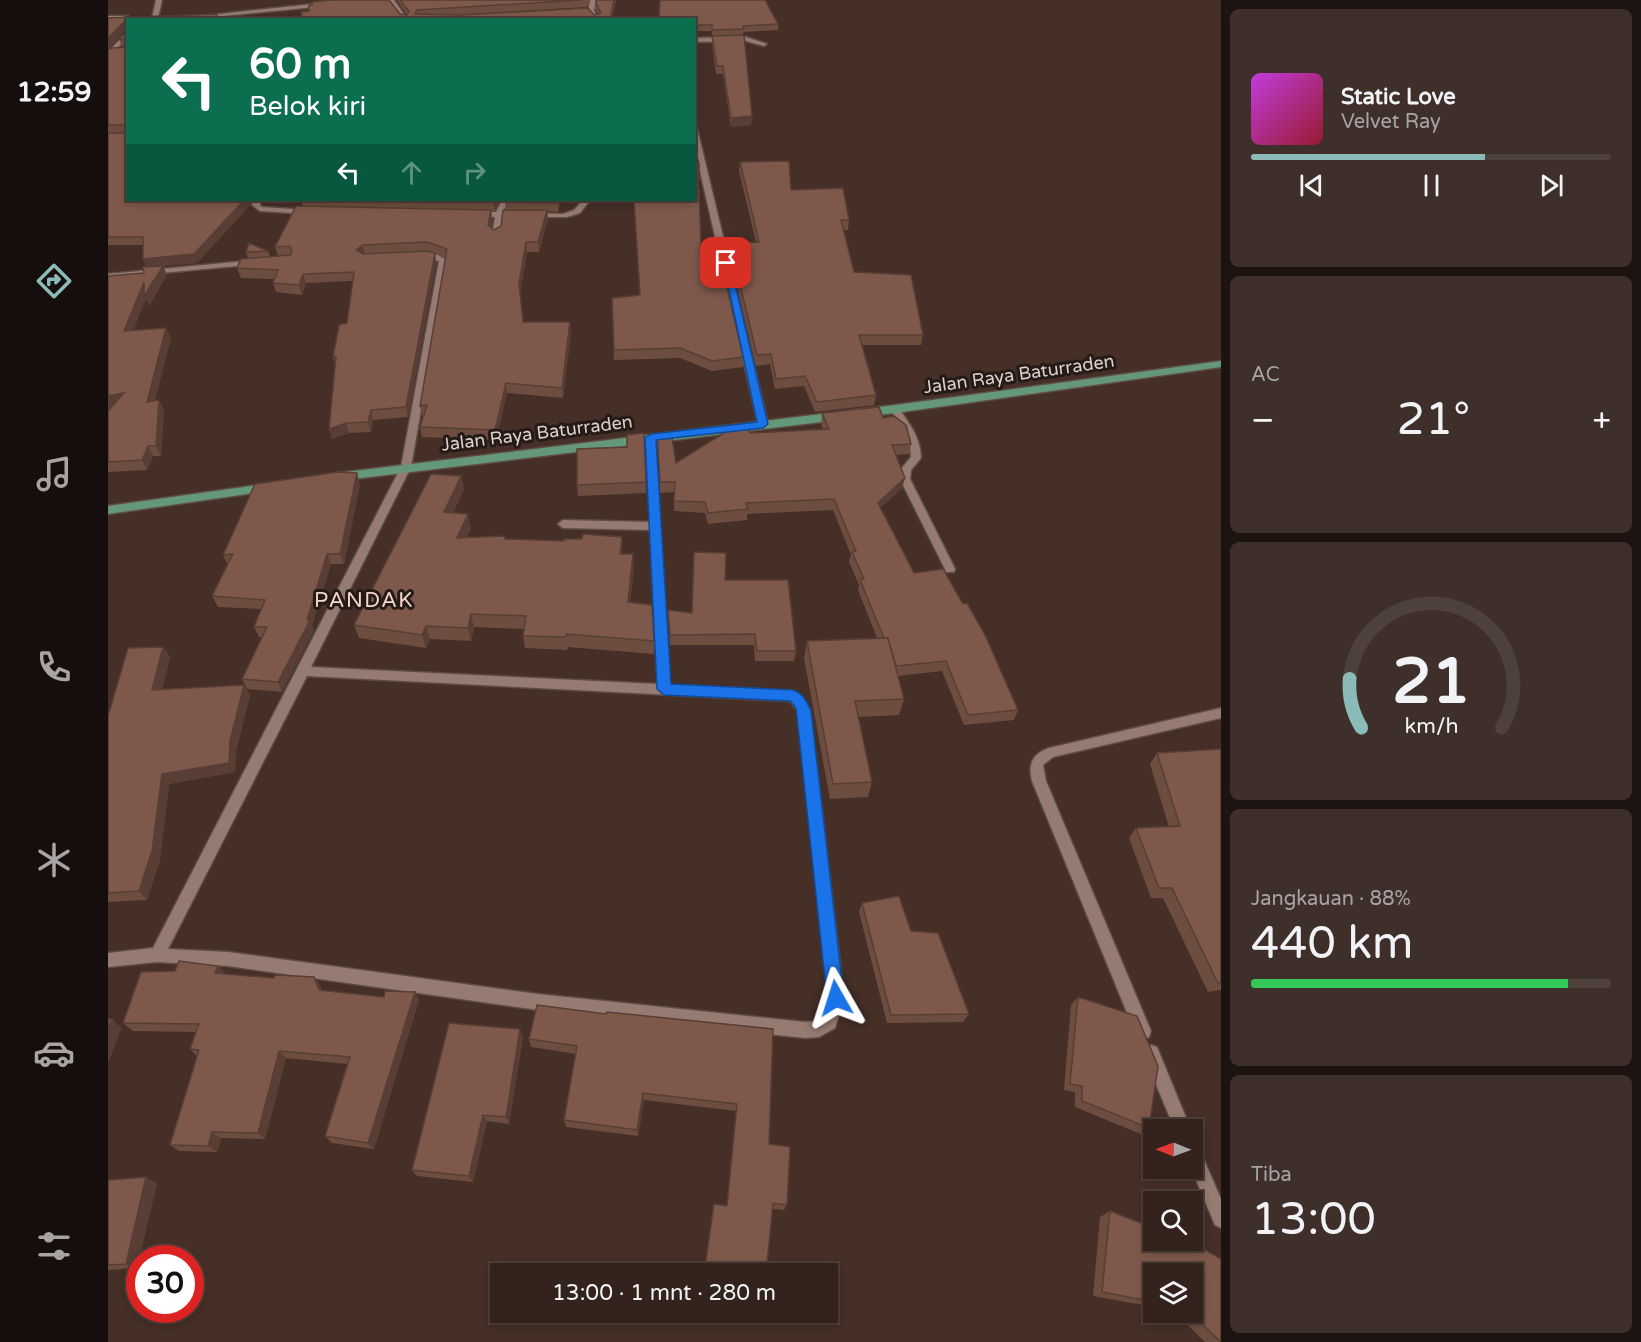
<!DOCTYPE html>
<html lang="id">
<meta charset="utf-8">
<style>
body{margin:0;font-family:"Varela Round",sans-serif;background:#3f2f2a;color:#f1f3f6;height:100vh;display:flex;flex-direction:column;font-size:22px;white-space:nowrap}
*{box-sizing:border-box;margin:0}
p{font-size:20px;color:#a9a4a4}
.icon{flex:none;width:33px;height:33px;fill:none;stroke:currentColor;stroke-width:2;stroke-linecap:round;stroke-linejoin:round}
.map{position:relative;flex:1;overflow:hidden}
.drawer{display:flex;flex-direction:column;gap:9px;padding:9px;background:#1d1310;width:420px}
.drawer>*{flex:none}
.banner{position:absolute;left:18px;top:18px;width:570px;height:183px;border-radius:0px;box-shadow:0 3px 9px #0003,0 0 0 2px #4e403b;background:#0b6e4f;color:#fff;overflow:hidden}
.needle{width:39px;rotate:271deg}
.controls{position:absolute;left:1035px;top:1119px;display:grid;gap:12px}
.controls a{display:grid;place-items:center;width:60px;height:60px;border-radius:0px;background:#34231d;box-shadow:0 3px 9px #0003,0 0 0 2px #4e403b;font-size:30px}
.speed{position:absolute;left:18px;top:1245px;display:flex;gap:12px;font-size:30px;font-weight:700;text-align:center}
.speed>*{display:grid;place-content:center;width:78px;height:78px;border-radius:50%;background:#34231d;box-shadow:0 3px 9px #0003,0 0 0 2px #4e403b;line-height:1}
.speed .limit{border:9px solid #d22;background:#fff;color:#111}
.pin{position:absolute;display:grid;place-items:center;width:51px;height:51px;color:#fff;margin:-26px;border-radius:12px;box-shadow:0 3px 9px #0006}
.me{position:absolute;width:66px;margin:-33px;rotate:354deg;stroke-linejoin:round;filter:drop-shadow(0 0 4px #0008)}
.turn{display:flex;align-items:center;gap:21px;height:126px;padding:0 24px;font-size:27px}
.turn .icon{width:78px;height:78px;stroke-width:2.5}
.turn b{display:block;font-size:42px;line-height:51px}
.lanes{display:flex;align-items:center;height:57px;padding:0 24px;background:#0003;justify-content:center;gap:30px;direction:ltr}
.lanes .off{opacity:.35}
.big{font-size:45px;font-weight:600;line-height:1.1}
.drawer .widget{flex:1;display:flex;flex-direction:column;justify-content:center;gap:9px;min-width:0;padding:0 21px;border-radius:9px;background:#3f2f2a}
.drawer .dial{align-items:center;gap:0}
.dial svg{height:156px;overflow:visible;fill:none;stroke:#4e403b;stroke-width:7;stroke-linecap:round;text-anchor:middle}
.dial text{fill:#f1f3f6;stroke:none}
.song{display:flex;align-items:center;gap:18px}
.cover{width:72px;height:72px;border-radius:9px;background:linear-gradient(135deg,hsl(290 70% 55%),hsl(350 70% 35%))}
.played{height:6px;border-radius:3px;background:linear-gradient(90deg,#8bbbb9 65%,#4e403b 65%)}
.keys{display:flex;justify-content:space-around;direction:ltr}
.heat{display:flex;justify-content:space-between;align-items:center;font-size:33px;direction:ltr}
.charge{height:9px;border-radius:4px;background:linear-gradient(90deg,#34c759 88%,#4e403b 0)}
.trip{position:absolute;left:382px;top:1263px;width:348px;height:60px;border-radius:0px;background:#34231d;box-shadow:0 3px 9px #0003,0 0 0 2px #4e403b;font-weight:600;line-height:60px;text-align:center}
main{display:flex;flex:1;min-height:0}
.tab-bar{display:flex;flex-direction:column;width:108px;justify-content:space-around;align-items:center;background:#150e0c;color:#a9a4a4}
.tab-bar .icon{width:42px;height:42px}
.tab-bar .selected{color:#8bbbb9}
.tab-bar b{font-size:27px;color:#f1f3f6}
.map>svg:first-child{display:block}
</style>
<main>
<nav class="tab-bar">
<b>12:59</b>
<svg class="icon selected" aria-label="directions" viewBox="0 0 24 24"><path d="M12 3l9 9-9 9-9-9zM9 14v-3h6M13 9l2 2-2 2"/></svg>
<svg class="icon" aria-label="music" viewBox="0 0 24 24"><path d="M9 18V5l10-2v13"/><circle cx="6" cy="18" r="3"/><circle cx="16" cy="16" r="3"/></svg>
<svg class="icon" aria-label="phone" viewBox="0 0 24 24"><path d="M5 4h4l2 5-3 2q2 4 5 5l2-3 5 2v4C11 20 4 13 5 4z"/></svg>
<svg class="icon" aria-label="climate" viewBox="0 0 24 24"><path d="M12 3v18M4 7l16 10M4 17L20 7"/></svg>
<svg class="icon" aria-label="car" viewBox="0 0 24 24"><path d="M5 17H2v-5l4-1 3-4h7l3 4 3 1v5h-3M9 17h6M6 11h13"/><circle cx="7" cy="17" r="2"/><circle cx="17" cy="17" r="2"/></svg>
<svg class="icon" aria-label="filters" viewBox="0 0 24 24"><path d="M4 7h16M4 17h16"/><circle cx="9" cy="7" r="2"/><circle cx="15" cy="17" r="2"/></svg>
</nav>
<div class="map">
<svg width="1113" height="1342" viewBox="0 0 1113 1342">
<rect width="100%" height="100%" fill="#452f27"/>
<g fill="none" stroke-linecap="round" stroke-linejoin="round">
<g stroke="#5d4b44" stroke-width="3">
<path id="service" d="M638,37L659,44L656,46L638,41L586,42V38Z"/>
</g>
<g stroke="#5d4b44" stroke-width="3">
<path id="minor" d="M48,0H54L50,18L46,20L44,18Z
M280,0H286L300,20H295Z
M482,0H488L486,11L491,20H486L480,11Z
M215,3L217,6L95,18L92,16Z
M0,16H20L23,18L0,20Z
M20,31V37L0,58V52Z
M586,126L589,128L660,424L655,427L650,424L586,145Z
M146,200H152V205L154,207L200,210L204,212L200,214L152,211L144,205Z
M394,200H401L395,212L455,214L466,210L475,200H482L472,213L459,217H394L392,235L388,237L384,235L387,217L367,216L363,214L367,212H388Z
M310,254L330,255L339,260L303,467L203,667L550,684L542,530L455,528L450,524L455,520L542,522L538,438L540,436H546L562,685L685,691L689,693L702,710L736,998L727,1028L711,1037L697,1038L430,1010L120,966L49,962L0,967V953L45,948L293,467L331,261L310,258ZM199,676L682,701L690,711L720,998L715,1018L710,1021L697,1022L430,994L120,952L60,949Z
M148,260L152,262L151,264L0,278V274Z
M787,406L790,407C801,423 813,438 813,458L803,470L802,479L847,569L846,572H838L837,569L792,479L793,469L803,457C803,439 792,424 782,409Z
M1113,708V718L945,757L935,765L938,781L1043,1031L1041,1037L1035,1039L1029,1037L924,781C920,764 924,754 941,748Z
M1043,1045L1049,1047L1083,1130H1067L1035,1053L1037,1047Z
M1084,1144L1090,1146L1113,1199V1228L1107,1225L1083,1168H1084Z"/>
</g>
<g stroke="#5d4b44" stroke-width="3">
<path id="primary" d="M1113,361V367L787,413L229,481L223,477L229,473L787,405Z
M164,483L168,484L170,487L168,490L0,514V506Z"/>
</g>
<use href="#service" fill="#957b71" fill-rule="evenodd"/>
<use href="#minor" fill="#957b71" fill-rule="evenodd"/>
<use href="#primary" fill="#649879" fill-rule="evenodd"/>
</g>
<path fill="#6c4d40" d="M289,0H481L479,7L363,14L486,15L490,14L488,11V0H508L504,20H194L292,14L299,15Z
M109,14L20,200H144L143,204L89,263L55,266L59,275L41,306L38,298L25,331L58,328L63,338L47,400H51L56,410L53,456H45L39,470L0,472V411L4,407H0V276L36,273L39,267L35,245H0V50L18,47H14L11,39L19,31L18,29L0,49V18Z
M586,20L670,24V30L635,32V35H604V31H587Z
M604,36L644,116L643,125L623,127L615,74H608L604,44Z
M632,162L683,190L741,220L740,230H735L746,272L815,335L813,345H754L768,395L766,405L707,412L696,386L667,389L662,364L648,366L621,253L622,243L648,242L631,171Z
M591,189L593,245L635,357V367L604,371L572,358L506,360L504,298L531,295Z
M193,200H392L387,211H383L384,219L383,227L386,230L393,226L398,210L397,202L398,200H453L450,212L439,211L440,219L431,252H419L412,293L415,322L463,332L455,398L399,393L388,440L314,437L312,427L315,416H314L312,406L338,258L327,254L328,263L300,417L265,420L263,432L241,433L224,439L221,429L227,365L225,357L239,323L245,281L198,283L194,295L168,292L165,283L166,279L133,278L129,268L140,258L138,252L160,251L162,256H170L167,247L195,207Z
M714,413L775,418L803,444L801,454L788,455L794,488L772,508L806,573L910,710L906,720L856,725L834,671L790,676L796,699L791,715L750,717L764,782L760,797L722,799L696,658L699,641L769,638L750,590L751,585L741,562L743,555L725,510L639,514V520L600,524L597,513L566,511V492L552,493L549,433L568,463L642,433L715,429L713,424Z
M536,433L538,493L470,496L469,485Z
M353,476L356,489L345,513L363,528L358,538L397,539L514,550V554L526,567L522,602L546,641V654L460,647L459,650L417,648L415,636L416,629L366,627L363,641L322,639L318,648L251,638L246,625Z
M252,484L236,564H223L204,625L206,630L174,692L139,689L134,679L154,637H151L146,627L153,609L110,607L104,596L120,565L115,555Z
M617,580L688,651L686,661H647L646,645H562L560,610L584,613Z
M55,647L62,657L54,690L142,695L128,751L127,772L61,784L52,860L39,900L0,902V716Z
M1113,749V990L1100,992L1055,898H1043L1021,838L1028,828L1061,827L1042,764L1049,753Z
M754,903L803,931L861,1014L855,1022L779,1023L751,912Z
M110,966L117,974L166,978L206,977L212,985L214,991L276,997L307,992L311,1000L266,1149L224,1143L217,1136L239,1064L178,1058L157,1139L113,1138L109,1152L71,1151L62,1145L89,1056L82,1049L88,1032L25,1031L15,1023L67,971Z
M970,997L1041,1128L1033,1134L967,1107V1092L956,1090L963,1005Z
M498,1014L665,1029L661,1144L679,1205L676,1210L665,1209L619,1206L628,1111L536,1100L530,1136L458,1127L456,1120L468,1054L423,1047L421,1039Z
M415,1037L401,1124L379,1121L365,1182L309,1176L304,1170Z
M0,1180L49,1183L29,1268L0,1270Z
M1002,1211L1113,1342H1097L1066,1312H1084L1046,1274V1307L985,1296L992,1217Z"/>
<path fill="#583e34" d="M506,0H508L504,20H502Z
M109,14L111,20H106Z
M16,22L18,29L0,49V38Z
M644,116L643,125L623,127V118Z
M591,180V190H586V181Z
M136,200H144L143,204L89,263L55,266L59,275L41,306L38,298L21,341L16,331L36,282L39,268L35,259Z
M387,200H392L387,211L385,202Z
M450,200H453L450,212Z
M383,210L384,219L382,235L380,225Z
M439,210L440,219L431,252L430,242Z
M418,242L419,252L412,293L411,283Z
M255,245L257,255L248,250Z
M327,253L328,263L300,417L298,407Z
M195,274L198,283L194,295L191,285Z
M462,322L463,332L455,398L454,388Z
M58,328L63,338L44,412L39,402Z
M398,383L399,393L388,440L387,430Z
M16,393L21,403L0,407V396Z
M51,400L56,410L53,456L48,446Z
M263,410L265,420L263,432L260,422Z
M238,423L241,433L224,439L221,429Z
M40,446L45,456L39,470L34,460Z
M249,473L252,484L236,564L232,554Z
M353,476L356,489L339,525L336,512Z
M797,478L794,488L767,513L770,503Z
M360,514L363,528L352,552L349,538Z
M514,537V550L513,567L512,554Z
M219,554L223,564L204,625L206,630L174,692L170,682L199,620Z
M525,554L526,567L521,615L520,602Z
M363,614L366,627L363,641L360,628Z
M318,626L322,639L318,648L314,635Z
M55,647L62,657L51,701L44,690Z
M136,685L142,695L128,751L127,772L61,784L52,860L39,900L31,891L54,774L122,741Z
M110,966L117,974L107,973Z
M206,977L212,985L217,999L211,990Z
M307,992L311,1000L266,1149L260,1143Z
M4,1019L14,1028L0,1063V1029Z
M412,1029L415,1037L401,1124L398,1117Z
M171,1051L178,1058L157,1139L150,1133Z
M535,1093L536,1100L530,1136L529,1130Z
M375,1115L379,1121L365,1182L361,1176Z
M104,1132L113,1138L109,1152L100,1146Z
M38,1177L49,1183L29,1268L18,1264Z"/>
<path fill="#7e594b" stroke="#583e34" stroke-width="1.5" d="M224,0H281L292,14L299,15L301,11L292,0H473L309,10L307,14L352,15L480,8L486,15L493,13L488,3V0H506L502,20H194L193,12L201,11V5H204V2Z
M552,0H657L670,24L635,26V29L604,30V25H587L586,20H551Z
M109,14L106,20H20V200H136L86,254L35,259V237H0V133H17L19,127L17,125H0V50L4,48L19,47V40L11,39L19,31V22H16L0,38V18Z
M636,35L644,116L623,118L615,66H609L604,36Z
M586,147L591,164V180L586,181Z
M681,161L683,190L735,188L741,220H733L746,272L803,275L815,335H751L768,395L709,402L697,376L668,379L663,354L649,355L622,243L651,242L632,162Z
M586,187L591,189L593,245L609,244L635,357L604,361L572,348L506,350L504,298L532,295L526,200H586Z
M228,200H387L385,202Z
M398,200H450V203L397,202Z
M188,206L383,210L380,225L386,230L393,226L395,210H439L430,242H418L411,283L415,322H462L454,388L398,383L387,430L312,427L319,405L312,406L339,249L319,242L255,245L248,250L255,254L319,251L327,253L298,407L263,410L260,422L238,423L221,429L228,357H225L231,325L239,323L246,272L195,274L191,285L165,283L170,270L129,268L133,259L182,255L184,252L182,246L167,247Z
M141,243L160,251L138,252Z
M55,266L36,296V282L16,331L58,328L39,402L51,400L48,446H40L34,460L0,462V411L16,393L0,396V276L36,273L35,267Z
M771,407L775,418L786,416L798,425L803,444L784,445L797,478L770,503L806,573L835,569L855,604L859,603L878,637L910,710L860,715L838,661L788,666L780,638H776L752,580L756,579L744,552L748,551L726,499L638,503L640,509L600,513L597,502L566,501L567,482H552L549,433L563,432L568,463L622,429L640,428L642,433L721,429L714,413Z
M536,433L538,482L469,485V449L519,447V435Z
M230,472L249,473L232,554H219L199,620H202L170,682L134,679L159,627H146L157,600L104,596L125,554L115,555L147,484Z
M323,474L353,476L336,512L360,514L349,538L397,536V539L456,541V539H474L475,534L514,537L512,554H525L520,602L544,605L546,641L458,634V637L415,636L418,616L363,614L360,628L318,626L314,635L246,625Z
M586,552L618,553L617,580H680L688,651H649L647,634L562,635L560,610L584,613Z
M780,638L796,699L747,701L764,782L725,784L699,641Z
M55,647L44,690L136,685L122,741L121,763L54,774L44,851L31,891L0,893V716L20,648Z
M1113,749V982L1110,983L1064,888H1051L1028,828L1072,826L1049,753Z
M791,896L803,931L830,933L861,1014L783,1015L754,903Z
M71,961L110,966L107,973L166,978L167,975L206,977L211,990L276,997L277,991L307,992L260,1143L217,1136L242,1057L171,1051L150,1133L104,1132L100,1146L62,1145L91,1050L82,1049L91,1024L15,1023L33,972L67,971Z
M970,997L1029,1016L1050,1066L1041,1128L974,1101V1086L962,1084Z
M429,1005L498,1014L499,1012L665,1029L661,1144L682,1147L679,1205L665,1203L658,1274H596L606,1204L619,1206L629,1104L535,1093L529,1130L456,1120L469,1046L421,1039Z
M0,1019H4L0,1029Z
M341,1023L412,1029L398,1117L375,1115L361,1176L304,1170Z
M38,1177L18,1264L0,1265V1180Z
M1002,1211L1046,1228V1240H1080L1085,1243L1113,1259V1342L1081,1312H1084V1274H1046V1302L994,1292Z"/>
<path fill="#1a73e8" stroke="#114b97" stroke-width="1.5" d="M615,261L622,263L660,424L655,428L548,440L563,684L685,690C695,693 699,702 703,711L736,998L734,1004L728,1006L721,1004L719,998L688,708L682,701L556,695L549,689L537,438L543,434L649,422Z"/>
<g text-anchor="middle" stroke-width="6" stroke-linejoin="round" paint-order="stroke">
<g font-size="18" fill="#dfd0cb" stroke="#241a16">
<text transform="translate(911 374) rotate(-8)" y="6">Jalan Raya Baturraden</text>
<text transform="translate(429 433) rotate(-7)" y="6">Jalan Raya Baturraden</text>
</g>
<g font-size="21" letter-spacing="1.5" fill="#f3d6cc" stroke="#241a16">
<text x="256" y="607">PANDAK</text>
</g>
</g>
</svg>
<div class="controls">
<a><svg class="needle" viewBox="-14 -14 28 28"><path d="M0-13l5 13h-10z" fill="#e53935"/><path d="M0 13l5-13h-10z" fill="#a9a4a4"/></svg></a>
<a><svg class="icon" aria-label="search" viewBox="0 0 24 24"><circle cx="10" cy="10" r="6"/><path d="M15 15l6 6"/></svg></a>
<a><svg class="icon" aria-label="layers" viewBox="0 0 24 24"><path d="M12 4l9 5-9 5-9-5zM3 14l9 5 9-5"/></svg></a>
</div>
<div class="speed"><div class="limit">30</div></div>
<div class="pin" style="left:618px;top:263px;background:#d93025"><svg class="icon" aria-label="arrive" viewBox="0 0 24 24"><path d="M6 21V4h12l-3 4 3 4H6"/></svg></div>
<svg class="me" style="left:728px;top:998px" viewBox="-20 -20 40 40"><path d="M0-17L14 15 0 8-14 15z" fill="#1a73e8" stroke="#fff" stroke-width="4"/></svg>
<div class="trip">13:00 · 1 mnt · 280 m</div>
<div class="banner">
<div class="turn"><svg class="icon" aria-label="left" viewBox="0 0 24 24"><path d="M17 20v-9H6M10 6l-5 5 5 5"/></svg><div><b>60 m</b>Belok kiri</div></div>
<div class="lanes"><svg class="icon" aria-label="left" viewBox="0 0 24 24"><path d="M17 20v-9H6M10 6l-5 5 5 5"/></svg><svg class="icon off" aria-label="ahead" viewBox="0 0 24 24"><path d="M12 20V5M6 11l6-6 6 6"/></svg><svg class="icon off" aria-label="right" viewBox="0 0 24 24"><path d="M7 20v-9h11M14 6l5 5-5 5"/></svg></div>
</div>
</div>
<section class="drawer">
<div class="widget">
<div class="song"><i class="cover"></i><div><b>Static Love</b><p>Velvet Ray</p></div></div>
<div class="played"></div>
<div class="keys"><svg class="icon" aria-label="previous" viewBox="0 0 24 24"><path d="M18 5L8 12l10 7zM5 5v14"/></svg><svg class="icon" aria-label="pause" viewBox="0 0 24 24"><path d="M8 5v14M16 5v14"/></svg><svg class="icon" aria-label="next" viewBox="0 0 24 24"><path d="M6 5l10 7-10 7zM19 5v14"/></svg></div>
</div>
<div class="widget"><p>AC</p>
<div class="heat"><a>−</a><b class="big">21°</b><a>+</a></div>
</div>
<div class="widget dial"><svg viewBox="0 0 100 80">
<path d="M14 69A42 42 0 1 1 86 69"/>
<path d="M14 69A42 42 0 0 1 8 44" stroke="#8bbbb9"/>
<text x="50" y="56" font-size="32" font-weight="700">21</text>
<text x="50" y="72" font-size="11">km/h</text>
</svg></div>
<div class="widget"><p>Jangkauan · 88%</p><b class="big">440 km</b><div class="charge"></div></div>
<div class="widget"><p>Tiba</p><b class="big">13:00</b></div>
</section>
</main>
